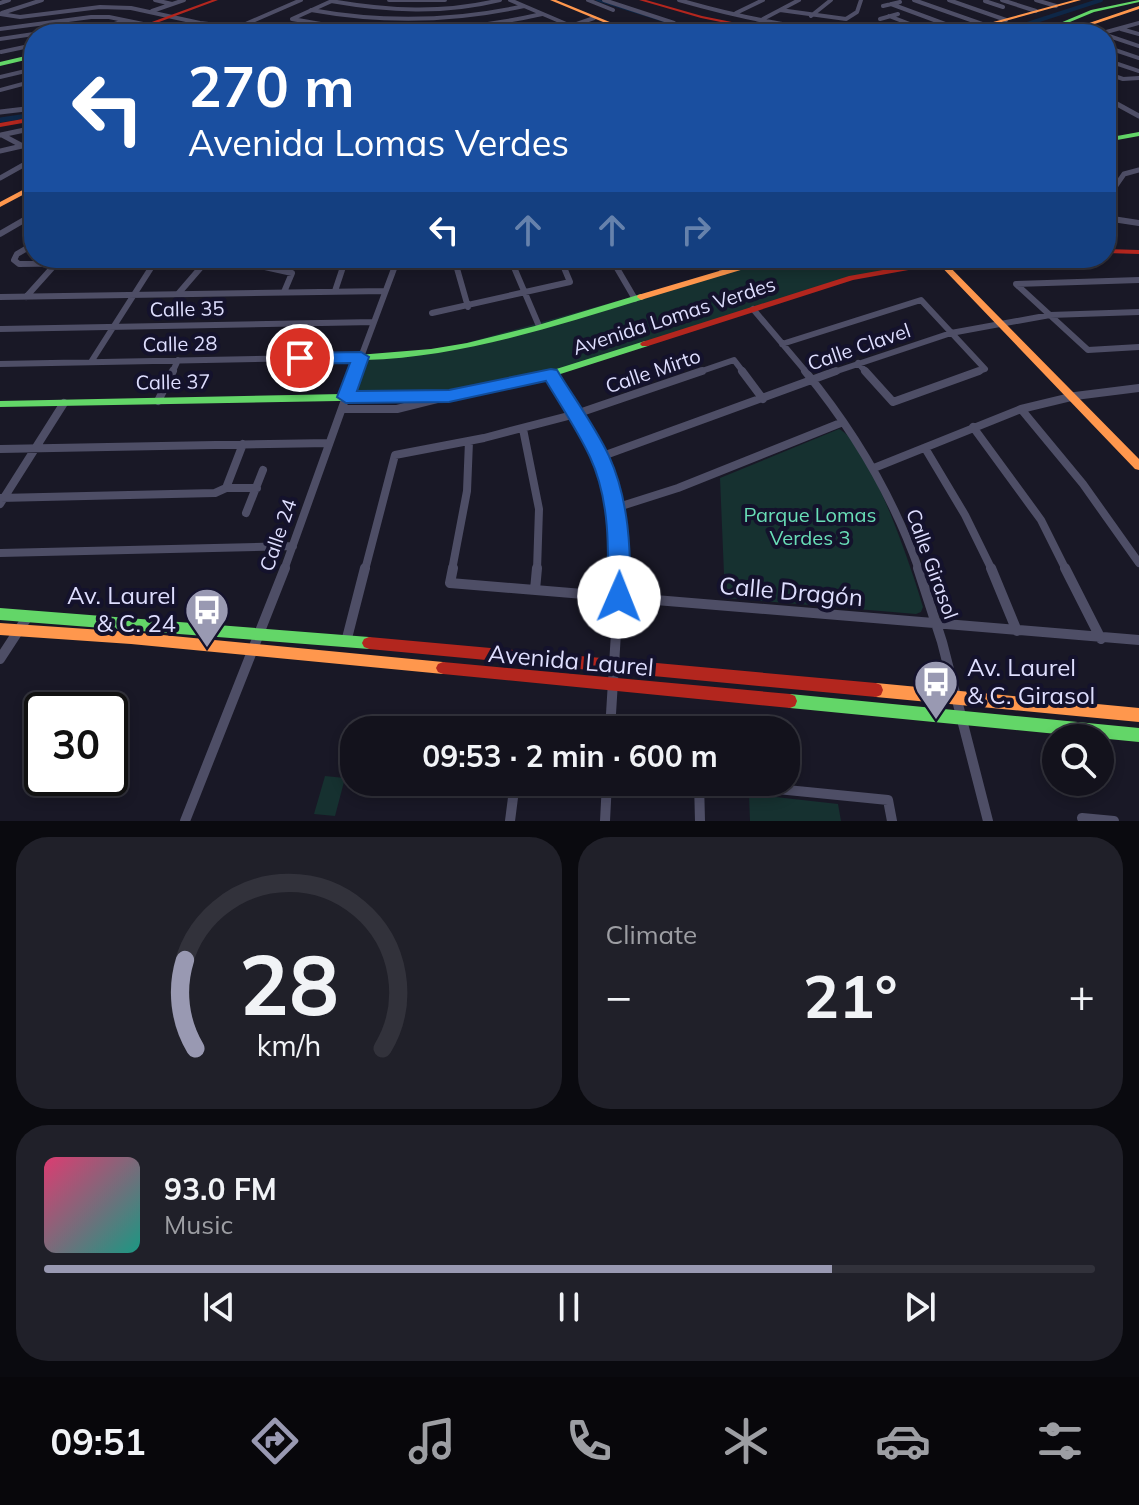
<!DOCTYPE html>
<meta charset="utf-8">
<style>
body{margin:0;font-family:Mulish,sans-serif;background:#202029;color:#f1f3f6;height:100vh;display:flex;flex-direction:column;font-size:30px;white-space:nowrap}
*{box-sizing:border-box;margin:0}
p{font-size:26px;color:#9d9ea3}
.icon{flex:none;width:44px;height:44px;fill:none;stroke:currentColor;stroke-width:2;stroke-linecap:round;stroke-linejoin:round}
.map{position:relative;height:821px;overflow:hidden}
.details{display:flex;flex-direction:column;gap:16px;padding:16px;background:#0a0a0f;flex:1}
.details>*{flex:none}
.top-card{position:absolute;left:24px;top:24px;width:1092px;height:244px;border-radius:32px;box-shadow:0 4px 12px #0003,0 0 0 2px #32323b;background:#1a4fa0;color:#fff;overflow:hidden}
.fabs{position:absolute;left:1042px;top:724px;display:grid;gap:16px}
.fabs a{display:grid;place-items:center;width:72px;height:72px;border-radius:50%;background:#13121c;box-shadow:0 4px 12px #0003,0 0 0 2px #32323b;font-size:40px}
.speed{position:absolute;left:24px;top:692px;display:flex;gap:16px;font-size:40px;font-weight:700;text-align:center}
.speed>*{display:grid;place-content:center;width:104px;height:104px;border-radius:50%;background:#13121c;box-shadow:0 4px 12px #0003,0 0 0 2px #32323b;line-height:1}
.speed .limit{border:4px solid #111;border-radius:12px;background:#fff;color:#111}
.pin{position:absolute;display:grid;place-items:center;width:68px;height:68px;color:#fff;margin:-34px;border:4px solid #fff;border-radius:50%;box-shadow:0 2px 8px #0007}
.me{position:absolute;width:88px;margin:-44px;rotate:1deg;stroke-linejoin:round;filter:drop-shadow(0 0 6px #0008)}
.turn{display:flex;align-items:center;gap:28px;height:168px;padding:0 32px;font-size:36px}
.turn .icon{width:104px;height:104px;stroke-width:2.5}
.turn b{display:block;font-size:56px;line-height:68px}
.lanes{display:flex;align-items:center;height:76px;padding:0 32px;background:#0003;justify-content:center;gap:40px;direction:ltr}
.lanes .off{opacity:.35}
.big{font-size:60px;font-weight:700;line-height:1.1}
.details .widget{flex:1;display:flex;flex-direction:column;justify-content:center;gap:12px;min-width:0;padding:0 28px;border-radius:32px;background:#202029}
.details .dial{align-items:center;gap:0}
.dial svg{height:208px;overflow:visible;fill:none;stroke:#32323b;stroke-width:7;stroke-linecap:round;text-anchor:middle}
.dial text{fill:#f1f3f6;stroke:none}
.song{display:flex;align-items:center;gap:24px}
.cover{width:96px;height:96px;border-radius:12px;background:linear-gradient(135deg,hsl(340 70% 55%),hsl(170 70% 35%))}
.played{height:8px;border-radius:4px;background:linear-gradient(90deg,#9999b2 75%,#32323b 75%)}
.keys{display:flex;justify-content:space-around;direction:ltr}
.heat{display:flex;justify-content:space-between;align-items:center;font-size:44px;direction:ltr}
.details .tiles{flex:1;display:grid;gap:16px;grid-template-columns:1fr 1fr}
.widget:last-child{grid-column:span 2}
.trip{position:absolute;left:340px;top:716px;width:460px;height:80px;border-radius:32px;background:#13121c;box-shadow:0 4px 12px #0003,0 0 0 2px #32323b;font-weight:700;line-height:80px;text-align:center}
.tab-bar{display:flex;height:128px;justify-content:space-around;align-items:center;background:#08070b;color:#9d9ea3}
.tab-bar .icon{width:56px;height:56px}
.tab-bar .current{color:#9999b2}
.tab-bar b{font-size:36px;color:#f1f3f6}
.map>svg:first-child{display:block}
</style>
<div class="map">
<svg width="1139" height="821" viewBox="0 0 1139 821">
<rect width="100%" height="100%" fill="#191826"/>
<path fill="#163130" d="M771,258H937L939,261L852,278L551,374L449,396L346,397L361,357L452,347Z
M839,429C870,443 913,572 923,607L921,612L916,614L725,598L720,478Z
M325,776L345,778L335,816L314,814Z
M749,794L838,804L841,821H750Z"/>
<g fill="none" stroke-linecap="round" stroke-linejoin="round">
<path stroke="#0e2747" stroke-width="2" d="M597,0L689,29"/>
<path stroke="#0e2747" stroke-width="4" d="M654,32L689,29L720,34
M996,34L1101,0"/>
<path stroke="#0e2747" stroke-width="5" d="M0,120L34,115"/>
<path stroke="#4e4e66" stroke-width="4" d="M155,0L172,4
M389,0H445
M510,0L571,26
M588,0L613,10
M604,0L674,23
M679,0C728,14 779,26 831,30C854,32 875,27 898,34
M914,0L985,25
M949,0L1006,20
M1002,0L1036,11
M1036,0L1056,6
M331,1C388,11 443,14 500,0
M985,1L1003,7
M0,3L9,0
M891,4L964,31
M883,6L900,2
M311,10C383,23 452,22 524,6
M780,10L846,19L857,12L861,0
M152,11L184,0
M2,13L42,0
M736,13L763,0
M0,14L20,17L100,7L131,8L200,23L293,34
M811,16L831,0
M889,16L936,34
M292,19C377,36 458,33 542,14
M292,19L334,0
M880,19L898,14
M241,26L301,0
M576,27L596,34
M0,29L91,17H109L148,25
M1121,29L1139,34
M748,31L763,19L799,0
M79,34L125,21
M170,34L198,23
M205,34L223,26
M306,34L323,26
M511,34L534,29L550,34
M566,34L571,26L594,18
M1099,34L1139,23
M1106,35L1139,46
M0,39L81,27L100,29
M1106,47L1139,58
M1,52L34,45
M1106,60L1139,71
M1106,73L1123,79L1139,78
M0,77L34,69
M0,90L34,81"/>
<path stroke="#4e4e66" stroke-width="5" d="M1106,98L1139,116
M0,112L34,108
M1,135L34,128
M2,135L34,152
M0,151L22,146
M0,178L34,159
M1106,200L1124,174L1139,170
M27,218L34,214"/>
<path stroke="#4e4e66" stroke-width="6" d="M1106,218L1139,223
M0,234L31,216
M34,244L17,254L14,260L19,264L93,263L111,258
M224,258L292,273L284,292
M454,258L468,307
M510,258L539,326
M611,258L635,299
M713,258L724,272
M1139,280L1016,284L1088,350L1139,347
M335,291L346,258
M178,294L209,258
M0,297L385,291
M26,297L61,258
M753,309L807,373
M432,313L570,282L560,258
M0,329L374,322
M782,344L921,300L985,369L974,373
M91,362L151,268L163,258
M858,363L867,373
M0,364L361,357L398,258
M172,373L178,360
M696,373L734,360L744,373
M831,373L951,333L1050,315L1139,312"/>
<path stroke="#4e4e66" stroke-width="8" d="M742,371L763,399
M805,371C855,432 893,496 919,570
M865,371L893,402L979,371
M551,374C593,439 620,490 620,570
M158,401L173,371
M342,409H397L449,396
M1021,409L1083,484L1139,563
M973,427L1041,520L1066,570
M523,429L539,509L537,570
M925,448L965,515L992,570
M0,449L329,443
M600,457L836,371
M874,468L1021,409L1075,396L1139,388
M226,488H257
M0,498L215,493L226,488L243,444
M0,504L64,403
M615,508L678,488L843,422
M246,513L263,470
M0,553L293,546
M284,570L346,397
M365,570L395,455L484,438L576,414L702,371
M452,570L467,491L469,441"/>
<path stroke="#4e4e66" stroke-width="10" d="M453,568L450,583L1139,640
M918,568L942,642L988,821
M991,568L1017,631
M1065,568L1101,639
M535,590L537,568
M346,642L365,568
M0,659L28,616
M610,730L620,568
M699,782L700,821
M708,782L888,800L892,821
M185,821L285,568
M510,821L515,782
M605,821L607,782
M1084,821L1082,818L1114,821"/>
<path fill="#63d668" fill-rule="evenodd" d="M1139,0V2L1094,12L1041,34H1034L1091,10Z
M34,54V58L0,66V62Z
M1139,132V136L1106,142V138Z
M641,294L645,297L644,299C552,327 461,357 365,360L352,394L449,393L550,371L645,341L650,344L648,346L551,377L449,399L0,407V401L342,394L358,355L431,349L467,343L535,326Z
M0,608L369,637L374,639L376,643L374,647L369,649L0,620Z
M790,694L1139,728V742L790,708L785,706L783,701L785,696Z"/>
<path fill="#ff974d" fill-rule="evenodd" d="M550,0H556L639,34H632Z
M1074,0H1081L958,34H949Z
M1139,6V9L1065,34H1057Z
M34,184V189L0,207V202Z
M763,258H775L774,260L644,299L641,300L637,297L638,295Z
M933,258H941L1139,459V470L1135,469Z
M0,623L131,632L443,662L448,664L450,668L448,672L443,674L131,644L0,635Z
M876,683L1139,708V722L876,697L871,695L869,690L871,685Z"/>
<path fill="#b3261e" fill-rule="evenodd" d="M212,0H218L127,34H119Z
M639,0H646L702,16L791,34H780L701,18Z
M621,26L652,32L655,34H646L621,28Z
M34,117V121L0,127V123Z
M1106,249L1139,250V254L1106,253Z
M951,258H968L964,260L853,280L648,346H642L640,344L642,342L849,276Z
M369,637L876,683L881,685L883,690L881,695L876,697L369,649L364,647L362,643L364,639Z
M443,662L790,694L795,696L797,701L795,706L790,708L443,674L438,672L436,668L438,664Z"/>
</g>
<path fill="#1a73e8" stroke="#114b97" stroke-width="2" d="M361,352L369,357L357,391L449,390L551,369L557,370C574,398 595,426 609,456C629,500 631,550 630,597L627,604L619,607L611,604L607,597C609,551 610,500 590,457C578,431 561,406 546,381L449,402L346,403L337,397L350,363L300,364L292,358L300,353Z"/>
<defs>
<g id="bus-pin" transform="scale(2.3)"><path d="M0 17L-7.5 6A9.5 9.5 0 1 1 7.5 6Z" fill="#9999b2" stroke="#14122c"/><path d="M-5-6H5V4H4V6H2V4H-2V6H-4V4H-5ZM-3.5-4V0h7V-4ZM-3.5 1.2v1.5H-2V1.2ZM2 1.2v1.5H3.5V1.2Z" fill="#fff"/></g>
</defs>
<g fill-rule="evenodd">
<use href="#bus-pin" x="207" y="610"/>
<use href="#bus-pin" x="936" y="682"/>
</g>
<g text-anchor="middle" stroke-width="8" stroke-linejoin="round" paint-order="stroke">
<g font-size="20" fill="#dedefe" stroke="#14122c">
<text transform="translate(187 309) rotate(-1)" y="7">Calle 35</text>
<text transform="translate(674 316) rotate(-18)" y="7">Avenida Lomas Verdes</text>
<text transform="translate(180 344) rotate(-1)" y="7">Calle 28</text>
<text transform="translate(859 347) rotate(-19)" y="7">Calle Clavel</text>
<text transform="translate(653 371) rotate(-19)" y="7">Calle Mirto</text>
<text transform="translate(173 382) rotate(-1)" y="7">Calle 37</text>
<text transform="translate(278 535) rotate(-71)" y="7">Calle 24</text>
<text transform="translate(932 564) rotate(70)" y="7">Calle Girasol</text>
</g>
<g font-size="20" fill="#69deb7" stroke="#14122c">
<text x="810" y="522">Parque Lomas<tspan x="810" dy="23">Verdes 3</tspan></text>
</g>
<g font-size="24" fill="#dedefe" stroke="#14122c">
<text transform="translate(791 592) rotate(5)" y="8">Calle Dragón</text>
<text transform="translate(571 661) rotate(5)" y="8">Avenida Laurel</text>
</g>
<g font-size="24" fill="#dedefe" stroke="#14122c" text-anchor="end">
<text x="176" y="604">Av. Laurel<tspan x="176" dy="28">&amp; C. 24</tspan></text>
<text x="967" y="676" text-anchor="start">Av. Laurel<tspan x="967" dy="28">&amp; C. Girasol</tspan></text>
</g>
</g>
</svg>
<div class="fabs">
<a><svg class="icon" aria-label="search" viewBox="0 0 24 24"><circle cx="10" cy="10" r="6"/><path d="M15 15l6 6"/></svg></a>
</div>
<div class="speed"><div class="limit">30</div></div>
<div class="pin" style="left:300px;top:358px;background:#d93025"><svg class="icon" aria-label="arrive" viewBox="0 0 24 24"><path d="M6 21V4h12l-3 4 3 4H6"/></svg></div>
<svg class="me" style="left:619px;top:597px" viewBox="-20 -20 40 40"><circle r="19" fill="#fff"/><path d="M0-13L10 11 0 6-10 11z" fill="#1a73e8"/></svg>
<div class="trip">09:53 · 2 min · 600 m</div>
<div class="top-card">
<div class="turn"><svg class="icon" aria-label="left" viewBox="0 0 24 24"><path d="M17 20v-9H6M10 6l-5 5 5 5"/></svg><div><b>270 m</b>Avenida Lomas Verdes</div></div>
<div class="lanes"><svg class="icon" aria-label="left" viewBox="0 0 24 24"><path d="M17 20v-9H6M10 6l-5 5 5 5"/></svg><svg class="icon off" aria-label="ahead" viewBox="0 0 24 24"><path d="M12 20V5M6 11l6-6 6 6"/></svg><svg class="icon off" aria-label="ahead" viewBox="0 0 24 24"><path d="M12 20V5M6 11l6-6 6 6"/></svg><svg class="icon off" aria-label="right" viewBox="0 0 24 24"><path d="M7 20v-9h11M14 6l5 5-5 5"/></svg></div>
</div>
</div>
<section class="details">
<div class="tiles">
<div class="widget dial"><svg viewBox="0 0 100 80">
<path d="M14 69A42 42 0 1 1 86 69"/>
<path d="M14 69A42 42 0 0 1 10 35" stroke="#9999b2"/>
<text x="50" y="56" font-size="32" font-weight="700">28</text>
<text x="50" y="72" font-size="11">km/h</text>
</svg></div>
<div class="widget"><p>Climate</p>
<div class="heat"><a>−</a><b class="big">21°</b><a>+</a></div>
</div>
<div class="widget">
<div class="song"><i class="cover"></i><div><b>93.0 FM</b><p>Music</p></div></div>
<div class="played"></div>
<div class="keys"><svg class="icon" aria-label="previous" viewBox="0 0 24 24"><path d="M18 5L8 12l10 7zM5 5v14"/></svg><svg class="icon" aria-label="pause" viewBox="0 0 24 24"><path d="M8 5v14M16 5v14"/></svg><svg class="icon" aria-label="next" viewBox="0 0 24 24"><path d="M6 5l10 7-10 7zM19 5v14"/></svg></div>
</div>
</div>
</section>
<nav class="tab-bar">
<b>09:51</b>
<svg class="icon current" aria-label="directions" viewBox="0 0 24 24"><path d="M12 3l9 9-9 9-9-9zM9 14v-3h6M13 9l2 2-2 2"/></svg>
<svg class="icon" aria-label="music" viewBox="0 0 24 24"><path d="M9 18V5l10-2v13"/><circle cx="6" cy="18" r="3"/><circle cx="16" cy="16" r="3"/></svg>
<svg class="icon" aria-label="phone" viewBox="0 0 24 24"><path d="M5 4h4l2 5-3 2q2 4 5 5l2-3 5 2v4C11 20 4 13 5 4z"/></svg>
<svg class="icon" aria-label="climate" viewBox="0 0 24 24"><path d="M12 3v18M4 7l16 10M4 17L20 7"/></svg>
<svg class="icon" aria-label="car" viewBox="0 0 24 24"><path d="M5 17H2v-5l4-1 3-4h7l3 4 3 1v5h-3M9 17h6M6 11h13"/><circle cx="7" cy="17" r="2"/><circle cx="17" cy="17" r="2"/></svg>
<svg class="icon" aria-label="filters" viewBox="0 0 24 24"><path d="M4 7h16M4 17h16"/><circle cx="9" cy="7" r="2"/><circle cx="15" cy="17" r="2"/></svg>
</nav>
